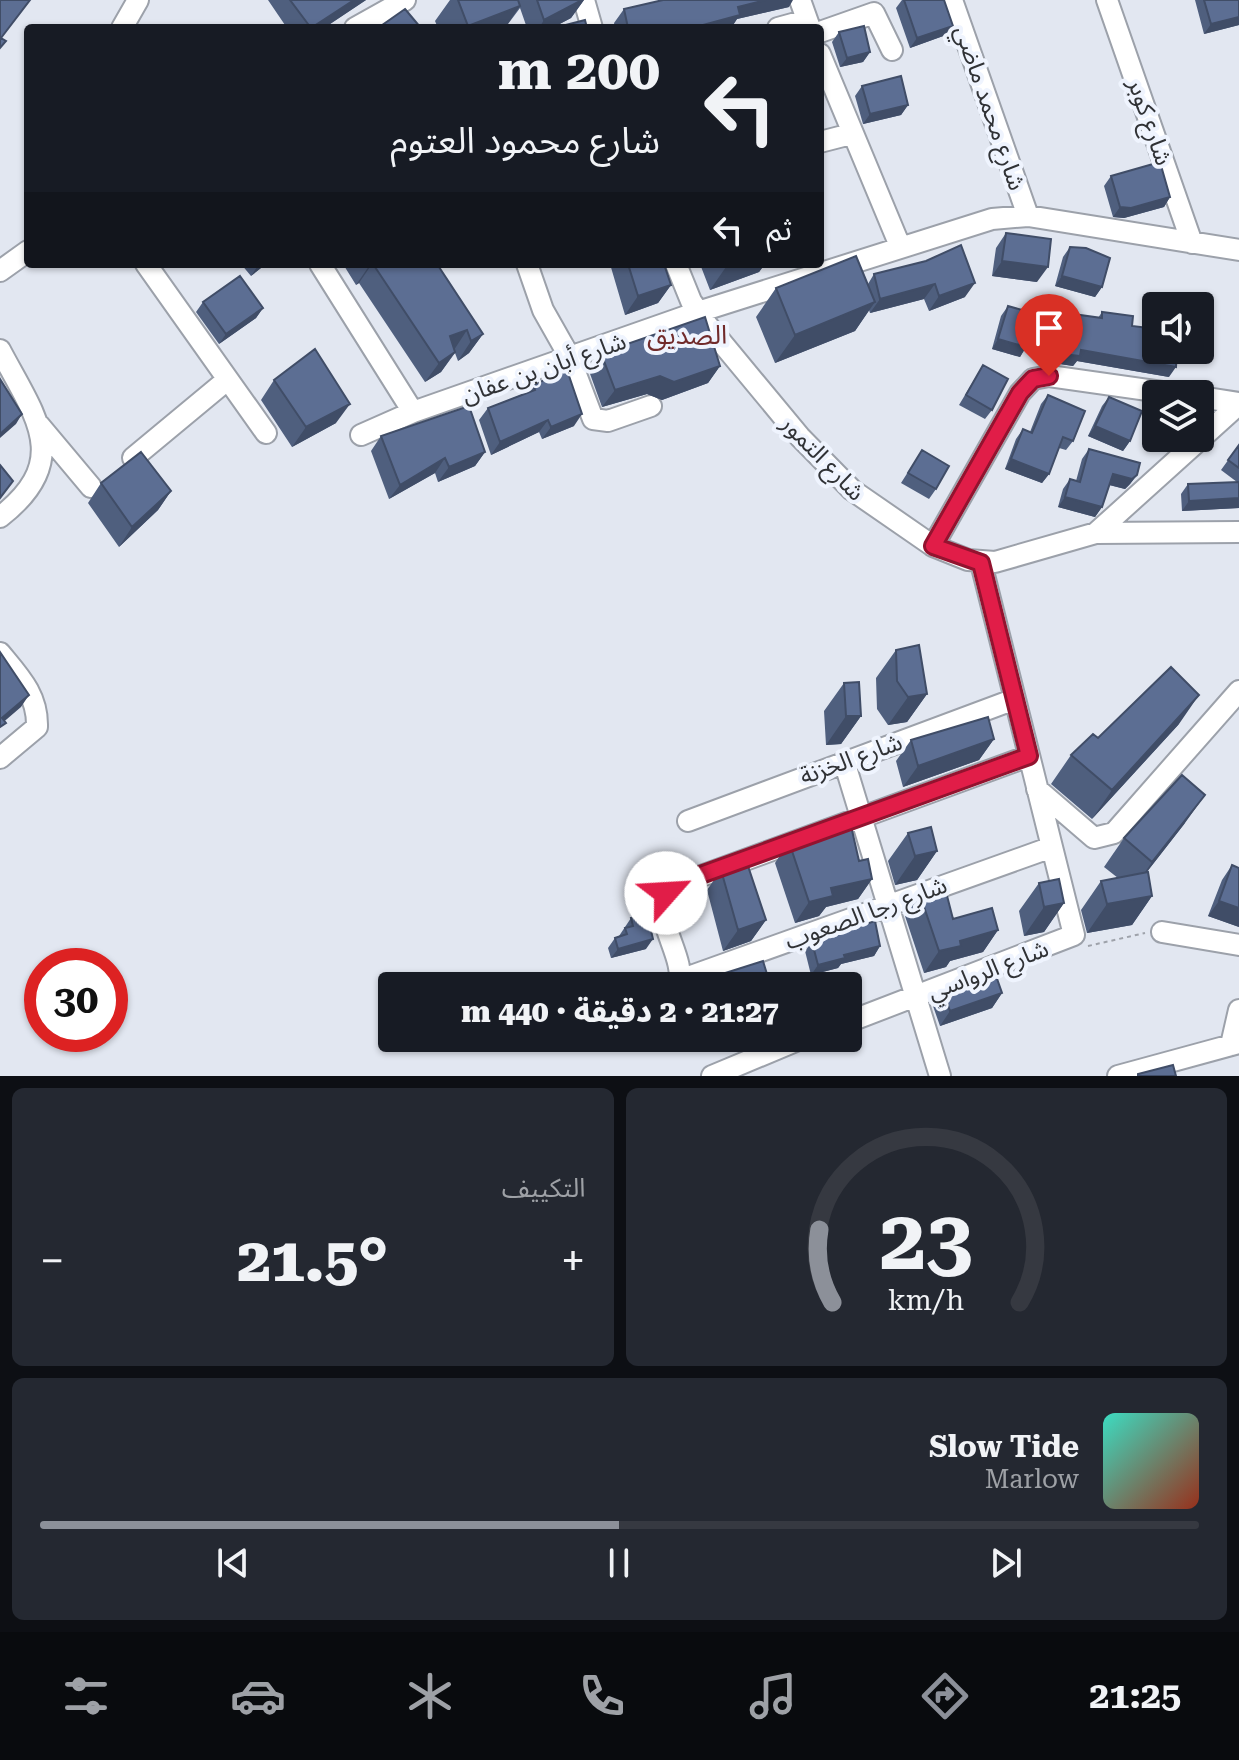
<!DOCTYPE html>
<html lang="ar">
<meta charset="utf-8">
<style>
body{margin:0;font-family:"Roboto Serif","Noto Sans Arabic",serif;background:#242831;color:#f1f3f6;direction:rtl;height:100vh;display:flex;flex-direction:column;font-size:30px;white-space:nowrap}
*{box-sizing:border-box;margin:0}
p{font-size:26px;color:#9ea1a6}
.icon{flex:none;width:44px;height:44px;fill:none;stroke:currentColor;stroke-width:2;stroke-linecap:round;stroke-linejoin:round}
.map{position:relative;height:1076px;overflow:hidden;direction:ltr}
.side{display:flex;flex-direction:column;gap:12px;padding:12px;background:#0d0f14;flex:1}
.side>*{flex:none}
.guide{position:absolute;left:24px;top:24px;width:800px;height:244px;border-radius:8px;box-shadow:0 2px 6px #0004;direction:rtl;background:#171b24;color:#f1f3f6;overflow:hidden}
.controls{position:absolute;left:1142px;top:292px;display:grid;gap:16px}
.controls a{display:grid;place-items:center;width:72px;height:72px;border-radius:8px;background:#171b24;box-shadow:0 2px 6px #0004;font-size:40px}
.speed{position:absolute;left:24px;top:948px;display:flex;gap:16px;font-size:40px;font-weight:700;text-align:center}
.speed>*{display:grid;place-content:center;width:104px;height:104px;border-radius:50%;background:#171b24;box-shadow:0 2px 6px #0004;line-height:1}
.speed .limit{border:12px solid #d22;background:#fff;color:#111}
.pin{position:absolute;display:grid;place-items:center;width:68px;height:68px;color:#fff;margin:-82px -34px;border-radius:50% 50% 50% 0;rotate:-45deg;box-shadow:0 0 8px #0007}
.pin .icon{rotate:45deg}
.me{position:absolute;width:88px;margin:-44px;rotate:64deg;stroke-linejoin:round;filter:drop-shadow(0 0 6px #0008)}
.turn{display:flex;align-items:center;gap:28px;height:168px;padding:0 32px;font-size:36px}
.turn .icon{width:104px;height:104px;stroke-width:2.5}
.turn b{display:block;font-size:56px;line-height:68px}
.then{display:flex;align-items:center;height:76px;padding:0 32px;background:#0003;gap:16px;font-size:30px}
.big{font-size:60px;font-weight:800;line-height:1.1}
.side .widget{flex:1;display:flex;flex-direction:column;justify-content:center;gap:12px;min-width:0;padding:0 28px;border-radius:12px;background:#242831}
.side .dial{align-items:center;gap:0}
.dial svg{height:208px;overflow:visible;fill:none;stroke:#363941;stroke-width:7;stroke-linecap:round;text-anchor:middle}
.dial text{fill:#f1f3f6;stroke:none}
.song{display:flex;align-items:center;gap:24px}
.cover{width:96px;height:96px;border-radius:12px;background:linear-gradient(135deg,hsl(170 70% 55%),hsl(10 70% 35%))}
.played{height:8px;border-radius:4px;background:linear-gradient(90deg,#8c9099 50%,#363941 50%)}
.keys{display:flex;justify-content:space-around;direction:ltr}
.heat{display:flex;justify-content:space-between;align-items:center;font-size:44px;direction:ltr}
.side .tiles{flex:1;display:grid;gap:12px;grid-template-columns:1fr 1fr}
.widget:last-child{grid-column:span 2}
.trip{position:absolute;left:378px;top:972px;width:484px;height:80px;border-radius:8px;background:#171b24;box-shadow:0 2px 6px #0004;font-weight:800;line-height:80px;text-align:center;direction:rtl}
.menu{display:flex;height:128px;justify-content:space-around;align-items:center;background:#090b0e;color:#9ea1a6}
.menu .icon{width:56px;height:56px}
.menu .active{color:#8c9099}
.menu b{font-size:36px;color:#f1f3f6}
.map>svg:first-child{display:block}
</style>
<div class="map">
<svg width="1239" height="1076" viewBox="0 0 1239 1076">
<rect width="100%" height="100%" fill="#e2e7f1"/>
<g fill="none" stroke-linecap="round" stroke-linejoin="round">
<g stroke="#9ca1aa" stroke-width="24">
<path id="minor" d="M584,0L592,28
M800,0L810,28
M952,0L1028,216
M1107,0L1192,243
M122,28L138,0
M355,28L405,0
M778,28L807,20
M820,32L874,13L892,50
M820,54L900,246
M820,142L851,134
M146,264L266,433
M320,264L413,412
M527,264L543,310L569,356L593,419L608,421L651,406
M676,264L691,301L708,326L800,437L852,490L933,546L968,560L995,562L1096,533L1239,532
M0,271L28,251
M0,350C34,415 74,460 0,517
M1200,397L1239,403
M39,425L91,487
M361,435L413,412L698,312L992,219L1028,216L1239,250
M133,458L227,380
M1096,533L1239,404
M933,546L1020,393L1033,379L1049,376L1176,394
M0,653C19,676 38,695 37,727L0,758
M844,761L940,1076
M1037,789L1094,838L1114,833L1239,691
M688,821L1015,699
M1162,932L1239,945
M680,980L1052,847
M679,986C686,956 653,922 666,893L674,886L1029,756
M848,1022L1074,935L981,563
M1231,1045L1239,1010
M712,1076L803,1038
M1118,1076L1239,1043"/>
</g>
<path stroke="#9ea2aa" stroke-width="2" stroke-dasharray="4 4" stroke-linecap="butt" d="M1088,946L1145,933"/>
<use href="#minor" stroke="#fff" stroke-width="20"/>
</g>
<path fill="#4f5f7e" d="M268,0H366L324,28H287Z
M450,0H584L571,18L552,28H527L520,8L505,28H438L435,21Z
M902,0H944L946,35L910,48L896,8Z
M1195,0H1239V25L1204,34Z
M789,7L737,19L731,28H615L614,23L624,9Z
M839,32L870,52L863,62L840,67L832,42Z
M862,86L908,105L901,115L863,124L855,96Z
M1111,176L1170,197L1164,207L1124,218L1113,217L1104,186Z
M1006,233L1037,282L992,276L996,248Z
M1070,247L1102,287L1095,297L1055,286L1063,257Z
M926,261L965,297L929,311L924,299L870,313L869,310L855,331L775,363L756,317L776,288L868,284L874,274Z
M241,264H266L251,276Z
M343,264H437L483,334L469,353L458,361L455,353L441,372L425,382L359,283L356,285Z
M610,264H664L671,285L658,303L625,315Z
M700,264H765L759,272L710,290Z
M203,302L263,308L256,318L219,344L196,312Z
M1008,306L1026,347L1020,357L992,349L1001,316Z
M1059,312L1098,318L1102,312L1132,326L1169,377L1077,361L1073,366L1047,362L1052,322Z
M601,353L720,366L708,383L662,400L647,394L602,407L589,371Z
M983,365L992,410L985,419L959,405Z
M274,380L336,423L292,447L261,400Z
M533,385L574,426L542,439L539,432L491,455L479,420L488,408L528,392Z
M1048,395L1073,441L1066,450L1059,448L1049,474L1042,483L1005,469L1016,439L1023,429L1030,432L1041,404Z
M1109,397L1130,441L1123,451L1088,436L1102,406Z
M381,436L485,452L475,466L438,482L435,473L389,499L371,451Z
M1239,445V508L1182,511L1181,494L1188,484L1237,482L1221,470Z
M1089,449L1137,475L1130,484L1125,489L1109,485L1102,507L1095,517L1058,507L1063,489L1070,479L1076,481L1082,459Z
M922,450L936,489L929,499L901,483Z
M101,483L171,491L158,510L119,547L88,503Z
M896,650L927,694L907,722L888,725L877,709L876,678Z
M844,683L861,716L841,744L826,745L824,711Z
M1179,724L1092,819L1051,784L1071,755Z
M994,739L979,760L903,787L896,761L911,740Z
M1185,823L1146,873L1152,896L1132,925L1087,933L1081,910L1101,881L1118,878L1104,867L1124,838Z
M908,833L937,851L917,880L895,885L888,861Z
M789,842L859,861L872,879L858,899L826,907L819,916L795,923L775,863Z
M1232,865L1239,927L1208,916L1222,880Z
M721,870L766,920L751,941L723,951L707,890Z
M1039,883L1064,903L1044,932L1024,936L1019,911Z
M920,895L953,919L998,930L983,952L950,961L946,967L924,973L905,916Z
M631,918L646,949L611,958L608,948L615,938L619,936Z
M812,942L880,946L874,956L841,964L838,968L811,975L805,951Z
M943,991L1002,993L992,1008L940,1026L933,1006Z"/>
<path fill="#404d67" d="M354,0H366L324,28H311Z
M582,0H584L571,18L552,28H539L544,20Z
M766,0H793L789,7L737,19L731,28H692L738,7Z
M520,6L505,28H467L468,26Z
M1239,17V25L1204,34L1211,24Z
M953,26L946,35L910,48L917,38Z
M870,52L863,62L840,67L847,58Z
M908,105L901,115L863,124L870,114Z
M1170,197L1164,207L1124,218L1113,217L1120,207Z
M1002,261L1048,267L1037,282L992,276Z
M259,264H266L251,276Z
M372,264L359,283L356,285L369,266Z
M728,264H765L759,272L710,290Z
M1062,276L1102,287L1095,297L1055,286Z
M975,283L965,297L929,311L939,296Z
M935,284L924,299L870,313L880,299Z
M671,285L658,303L625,315L638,296Z
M875,302L855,331L775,363L795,335Z
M263,308L256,318L219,344L226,334Z
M467,330L454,350L450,336Z
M483,334L469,353L458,361L471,341Z
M998,339L1026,347L1020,357L992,349Z
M1081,350L1176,367L1169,377L1077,361L1073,366L1047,362L1053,353Z
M455,352L441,372L425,382L439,363Z
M720,366L708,383L662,400L647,394L602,407L615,390L660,376Z
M350,404L336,423L292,447L306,427Z
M22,414L16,424L0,438V434Z
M582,414L574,426L542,439L551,427Z
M548,420L539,432L491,455L500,442Z
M1095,426L1130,441L1123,451L1088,436Z
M485,452L475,466L438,482L449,467Z
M445,458L435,473L389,499L400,485Z
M1011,459L1049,474L1042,483L1005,469Z
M1113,474L1137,475L1130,484L1125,489L1106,484Z
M171,491L158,510L119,547L132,527Z
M1065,497L1102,507L1095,517L1058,507Z
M1239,498V508L1182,511L1189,501Z
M927,694L907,722L888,725L908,697Z
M29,695L21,707L0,725L2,718Z
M1199,695L1179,724L1092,819L1112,790Z
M846,716H861L841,744L826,745Z
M994,739L979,760L903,787L918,766Z
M1205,795L1185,823L1132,891L1152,862Z
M937,851L917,880L895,885L915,856Z
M872,879L858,899L826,907L819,916L795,923L809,902L831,888Z
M1152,896L1132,925L1087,933L1107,904Z
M1219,901L1239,908V927L1208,916Z
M1064,903L1044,932L1024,936L1044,907Z
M766,920L751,941L723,951L738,930Z
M998,930L983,952L950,961L946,967L924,973L939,951L960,941Z
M653,939L646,949L611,958L618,949Z
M880,946L874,956L841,964L838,968L811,975L818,965L844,955Z
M1002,993L992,1008L940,1026L950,1011Z"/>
<path fill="#5c6e93" stroke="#404d67" stroke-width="2" d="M0,0H30L1,38L6,41L0,48Z
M290,0H354L311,28Z
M458,0H518L520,6L468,26Z
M537,0H582L544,20Z
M663,0H766L738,7L740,15L692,28H628L624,9Z
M904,0H944L953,26L917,38Z
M1204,0H1239V17L1211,24Z
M405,9L421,28H378Z
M585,20L587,28H554Z
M864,26L870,52L847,58L839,32Z
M901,76L908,105L870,114L862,86Z
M1160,162L1170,197L1131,208L1120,207L1111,176Z
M1006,233L1051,239L1048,267L1002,261Z
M961,245L975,283L939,296L935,284L880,299L874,274L926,261Z
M1070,247L1086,248L1110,258L1102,287L1062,276Z
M856,256L875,302L795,335L776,288Z
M373,264H437L483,334L471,341L467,330L450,336L455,352L439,363Z
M628,264H664L671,285L638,296Z
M240,276L263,308L226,334L203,302Z
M1008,306L1036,314L1026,347L998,339Z
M1059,312L1102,318V312L1133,316L1132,326L1156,329V350H1177L1176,367L1081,350L1080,356L1053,353Z
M705,317L720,366L674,382L660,376L615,390L601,353Z
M315,349L350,404L306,427L274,380Z
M983,365L1008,379L992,410L966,395Z
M567,370L582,414L551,427L548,420L500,442L488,408L535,390L533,385Z
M0,379L22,414L0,434Z
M1048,395L1085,411L1073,441L1063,437L1049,474L1011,459L1023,429L1032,433Z
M1109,397L1142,411L1130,441L1095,426Z
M469,406L485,452L449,467L445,458L400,485L381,436Z
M1239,445V468L1228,460Z
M1089,449L1140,463L1137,475L1132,479L1113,474L1102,507L1065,497L1070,479L1080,482Z
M922,450L949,466L936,489L908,473Z
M141,452L171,491L132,527L101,483Z
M0,465L13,481L0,498Z
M1239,482V498L1189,501L1188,484Z
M919,645L927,694L908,697L897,681L896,650Z
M0,652L29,695L2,718L6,723L0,727Z
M1171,667L1199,695L1112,790L1071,755L1093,734L1098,738Z
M859,682L861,716H846L844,683Z
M988,717L994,739L918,766L911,740Z
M1182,775L1205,795L1152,862L1124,838Z
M851,826L859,861L868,859L872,879L831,888L833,896L809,902L789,842Z
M931,827L937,851L915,856L908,833Z
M747,863L766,920L738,930L721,870Z
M1232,865L1239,868V908L1219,901Z
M1148,872L1152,896L1107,904L1101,881Z
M1059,879L1064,903L1044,907L1039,883Z
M945,888L953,919L992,908L998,930L960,941L961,946L939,951L920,895Z
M647,914L653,939L618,949L615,938L627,934L625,928L633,926L631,918Z
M875,921L880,946L844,955L845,958L818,965L812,942Z
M763,961L770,984L764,986H698L697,982Z
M995,973L1002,993L950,1011L943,991Z
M1173,1065L1176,1076H1138V1074Z"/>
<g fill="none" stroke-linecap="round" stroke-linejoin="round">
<g stroke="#92132f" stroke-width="20">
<path id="route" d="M666,893L684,881L1029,756L981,563L933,546L1020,393L1033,379L1049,376"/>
</g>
<use href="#route" stroke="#e11d48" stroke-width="14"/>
</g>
<g text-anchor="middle" stroke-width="8" stroke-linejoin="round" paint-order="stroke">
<g font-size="24" fill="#303236" stroke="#eff4fe">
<text transform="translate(990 108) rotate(71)" y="8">شارع محمد ماضي</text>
<text transform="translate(1150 122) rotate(71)" y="8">شارع كوبر</text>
<text transform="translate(544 368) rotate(-19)" y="8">شارع أبان بن عفان</text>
<text transform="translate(823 458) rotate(46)" y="8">شارع التمور</text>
<text transform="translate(851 759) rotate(-20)" y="8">شارع الخزنة</text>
<text transform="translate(866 913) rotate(-20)" y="8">شارع رجا الصعوب</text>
<text transform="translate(988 970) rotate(-21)" y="8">شارع الرواسي</text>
</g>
<g font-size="26" fill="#712b2b" stroke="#eff4fe">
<text x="687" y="344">الصديق</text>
</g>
</g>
</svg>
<div class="controls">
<a><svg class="icon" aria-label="sound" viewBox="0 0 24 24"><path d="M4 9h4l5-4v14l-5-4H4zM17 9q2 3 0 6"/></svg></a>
<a><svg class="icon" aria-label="layers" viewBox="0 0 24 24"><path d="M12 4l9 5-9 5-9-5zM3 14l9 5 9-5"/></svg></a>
</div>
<div class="speed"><div class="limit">30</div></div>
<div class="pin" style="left:1049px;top:376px;background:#d93025"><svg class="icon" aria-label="arrive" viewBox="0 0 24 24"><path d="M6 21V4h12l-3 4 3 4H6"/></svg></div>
<svg class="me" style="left:666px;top:893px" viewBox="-20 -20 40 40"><circle r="19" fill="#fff"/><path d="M0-13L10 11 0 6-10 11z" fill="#e11d48"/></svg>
<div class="trip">21:27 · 2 دقيقة · 440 m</div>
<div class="guide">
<div class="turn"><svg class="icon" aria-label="left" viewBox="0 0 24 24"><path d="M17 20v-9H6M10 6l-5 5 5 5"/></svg><div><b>200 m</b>شارع محمود العتوم</div></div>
<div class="then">ثم<svg class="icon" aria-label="left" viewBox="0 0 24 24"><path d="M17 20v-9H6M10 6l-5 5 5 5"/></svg></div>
</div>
</div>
<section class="side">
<div class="tiles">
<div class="widget dial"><svg viewBox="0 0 100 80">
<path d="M14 69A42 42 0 1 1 86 69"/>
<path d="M14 69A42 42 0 0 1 9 41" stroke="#8c9099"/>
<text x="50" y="56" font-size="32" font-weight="700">23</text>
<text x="50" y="72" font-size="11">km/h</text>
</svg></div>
<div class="widget"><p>التكييف</p>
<div class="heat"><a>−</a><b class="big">21.5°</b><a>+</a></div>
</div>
<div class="widget">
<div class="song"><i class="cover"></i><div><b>Slow Tide</b><p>Marlow</p></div></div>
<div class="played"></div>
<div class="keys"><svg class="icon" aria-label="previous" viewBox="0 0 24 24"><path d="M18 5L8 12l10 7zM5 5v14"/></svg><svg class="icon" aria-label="pause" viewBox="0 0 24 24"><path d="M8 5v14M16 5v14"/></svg><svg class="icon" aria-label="next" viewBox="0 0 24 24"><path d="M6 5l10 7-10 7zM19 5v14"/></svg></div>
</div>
</div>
</section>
<nav class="menu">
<b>21:25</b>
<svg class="icon active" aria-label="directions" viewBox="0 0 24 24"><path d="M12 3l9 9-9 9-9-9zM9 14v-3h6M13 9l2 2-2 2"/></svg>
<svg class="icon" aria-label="music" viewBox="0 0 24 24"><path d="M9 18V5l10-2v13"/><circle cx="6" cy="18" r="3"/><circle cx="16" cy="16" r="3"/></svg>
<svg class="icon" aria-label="phone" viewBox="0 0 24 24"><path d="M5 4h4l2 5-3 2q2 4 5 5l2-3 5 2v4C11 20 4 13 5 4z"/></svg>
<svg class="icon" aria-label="climate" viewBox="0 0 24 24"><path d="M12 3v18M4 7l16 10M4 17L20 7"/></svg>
<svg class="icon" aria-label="car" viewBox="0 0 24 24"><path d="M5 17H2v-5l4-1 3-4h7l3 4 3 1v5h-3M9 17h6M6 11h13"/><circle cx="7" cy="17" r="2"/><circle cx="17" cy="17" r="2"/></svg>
<svg class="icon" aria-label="filters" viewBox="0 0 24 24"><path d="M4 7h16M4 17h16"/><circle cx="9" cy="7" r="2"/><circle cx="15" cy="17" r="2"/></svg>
</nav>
